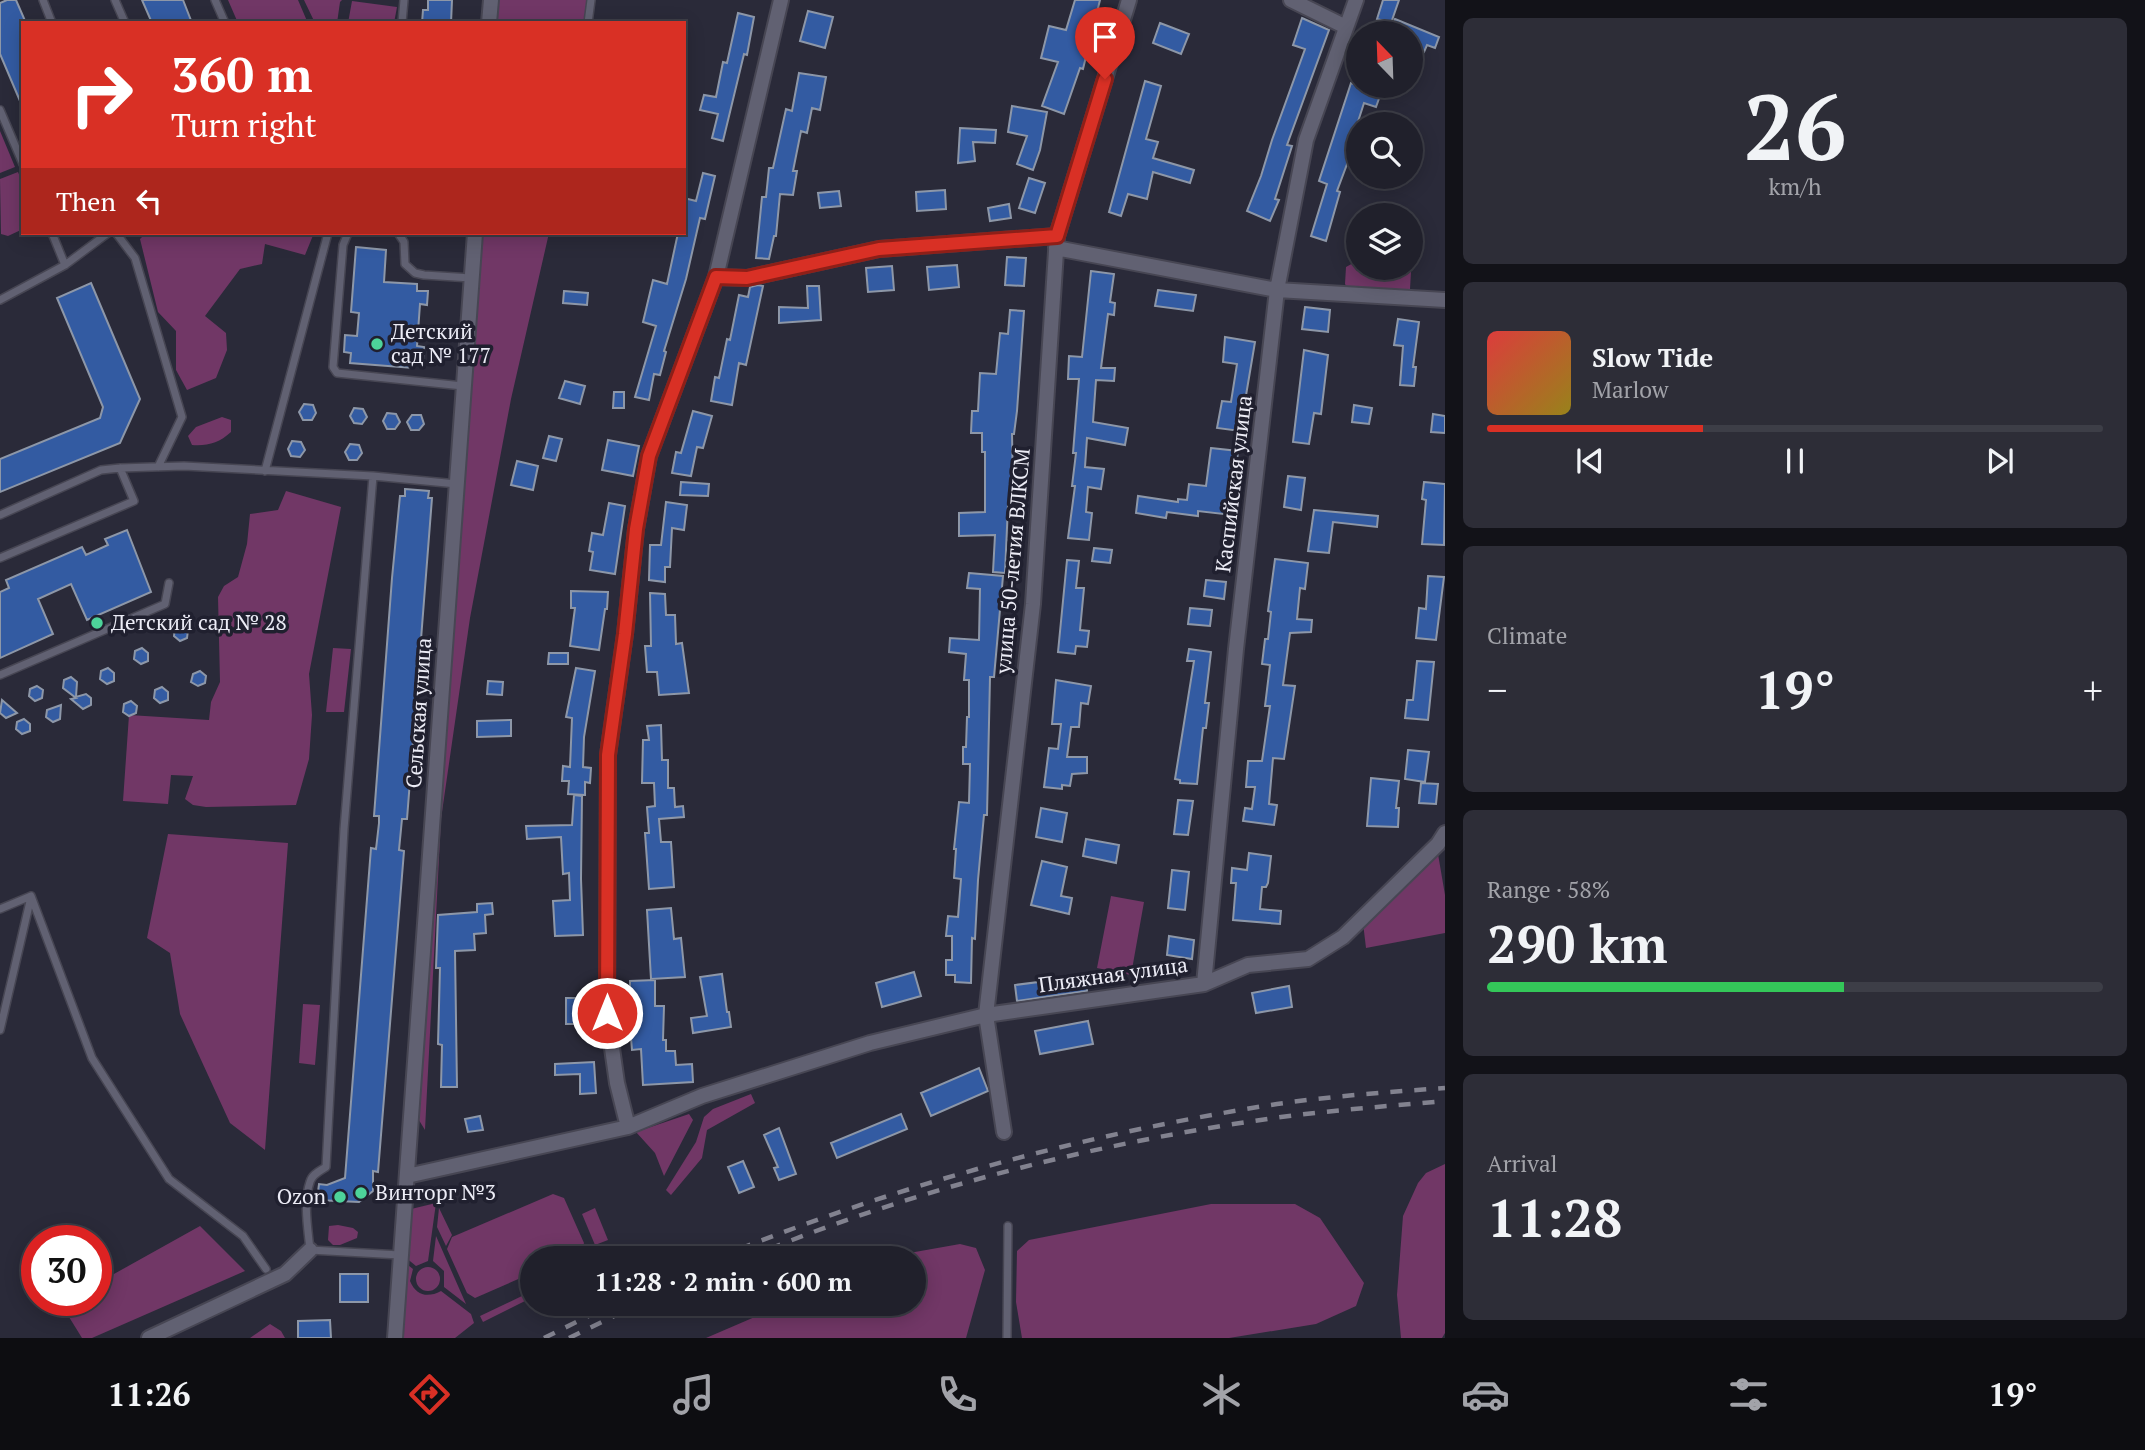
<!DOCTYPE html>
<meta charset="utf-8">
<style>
body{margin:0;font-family:"PT Serif",serif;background:#2d2d37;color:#f1f3f6;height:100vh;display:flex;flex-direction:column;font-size:26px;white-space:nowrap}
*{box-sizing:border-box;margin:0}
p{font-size:23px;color:#a2a3a9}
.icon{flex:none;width:38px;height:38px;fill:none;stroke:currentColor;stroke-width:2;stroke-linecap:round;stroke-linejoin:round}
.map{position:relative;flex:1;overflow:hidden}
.details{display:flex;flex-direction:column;gap:18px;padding:18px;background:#121218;width:700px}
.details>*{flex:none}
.top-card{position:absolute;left:21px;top:21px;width:665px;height:214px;border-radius:0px;box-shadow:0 4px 18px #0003,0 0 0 2px #3d3e47;background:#d93025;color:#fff;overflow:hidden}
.needle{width:46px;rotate:337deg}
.controls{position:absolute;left:1346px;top:21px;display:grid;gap:14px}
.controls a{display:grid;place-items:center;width:77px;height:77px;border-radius:50%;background:#20202b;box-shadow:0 4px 18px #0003,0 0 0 2px #3d3e47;font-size:35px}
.speed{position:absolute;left:21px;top:1225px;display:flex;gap:14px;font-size:35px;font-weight:700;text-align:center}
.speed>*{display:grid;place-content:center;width:91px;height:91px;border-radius:50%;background:#20202b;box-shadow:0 4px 18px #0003,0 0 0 2px #3d3e47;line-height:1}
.speed .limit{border:10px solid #d22;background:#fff;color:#111}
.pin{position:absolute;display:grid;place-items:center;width:60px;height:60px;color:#fff;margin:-72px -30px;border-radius:50% 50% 50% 0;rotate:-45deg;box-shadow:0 0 7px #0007}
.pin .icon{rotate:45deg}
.me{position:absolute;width:77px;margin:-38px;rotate:0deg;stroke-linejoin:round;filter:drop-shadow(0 0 5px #0008)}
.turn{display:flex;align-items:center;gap:24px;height:147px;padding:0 35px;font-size:32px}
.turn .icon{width:91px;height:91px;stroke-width:2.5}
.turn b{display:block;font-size:49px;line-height:60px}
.then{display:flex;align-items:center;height:66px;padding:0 35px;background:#0003;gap:14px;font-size:26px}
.big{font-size:52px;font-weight:700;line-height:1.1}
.details .tile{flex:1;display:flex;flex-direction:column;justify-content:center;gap:10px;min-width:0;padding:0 24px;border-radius:10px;background:#2d2d37}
.details .dial{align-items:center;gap:0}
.dial b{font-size:91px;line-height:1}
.song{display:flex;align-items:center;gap:21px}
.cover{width:84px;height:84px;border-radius:10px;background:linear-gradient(135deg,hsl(0 70% 55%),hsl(50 70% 35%))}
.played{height:7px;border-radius:4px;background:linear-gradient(90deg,#d93025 35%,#3d3e47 35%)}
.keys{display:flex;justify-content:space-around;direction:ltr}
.heat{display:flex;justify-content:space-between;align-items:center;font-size:38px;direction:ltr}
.charge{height:10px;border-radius:5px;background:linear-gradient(90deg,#34c759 58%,#3d3e47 0)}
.trip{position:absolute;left:520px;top:1246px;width:406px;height:70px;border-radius:35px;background:#20202b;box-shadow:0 4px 18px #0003,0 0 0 2px #3d3e47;font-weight:700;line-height:70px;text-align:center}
.dock{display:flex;height:112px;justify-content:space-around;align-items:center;background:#0d0d11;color:#a2a3a9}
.dock .icon{width:49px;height:49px}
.dock .selected{color:#d93025}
.dock b{font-size:32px;color:#f1f3f6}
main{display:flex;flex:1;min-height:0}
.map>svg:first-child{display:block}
</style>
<main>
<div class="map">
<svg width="1445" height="1338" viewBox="0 0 1445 1338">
<rect width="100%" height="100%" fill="#2a2a39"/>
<path fill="#713766" d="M228,0H298L307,21L303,23H238Z
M304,0H342L340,2L337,23H315Z
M497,0H589L586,23H495Z
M352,1L397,7L394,23H348Z
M0,131L15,167L0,173Z
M18,172L23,184V229L8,236L1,234L0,179Z
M146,233H242L245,237L251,233H314L305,255L265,244L262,264L240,269L205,316L226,333L227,350L216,378L187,390L176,370V331L158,312L140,239Z
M483,233H549L511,399L470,618L441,819L425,1130L417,1117L458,509Z
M1355,262H1358V268H1407L1411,272L1410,289L1403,295L1350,292L1345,284L1346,267Z
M222,417L231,420V432C219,443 208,446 192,445L188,436L196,427Z
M286,491L341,507L309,674L312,715L309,759L296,805L206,807L193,805L185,799L193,776L171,775L168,804L123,801L129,715L209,720L211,702L220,682L218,597L224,586L238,577L247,544L250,514L278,510Z
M333,648L351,649L344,712H326Z
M168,834L288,843L265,1150L230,1123L180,1014L170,953L147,938Z
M1438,854L1445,895V933L1366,948L1363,923Z
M1111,896L1144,902L1131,975L1097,968Z
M303,1004L320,1005L315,1065L299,1063Z
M751,1094L755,1103L707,1130L702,1158L671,1195L666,1190L696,1142L704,1117L713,1109Z
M689,1114L693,1120L664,1176L655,1153L636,1132Z
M1445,1164V1333L1442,1338H1401L1397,1295L1403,1216L1418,1183L1426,1173Z
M553,1194L564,1198L584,1243L581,1252L567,1258H532V1273L475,1298L467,1293L447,1249L452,1237Z
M436,1203L428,1261L416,1266L405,1257L407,1210Z
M1211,1204H1295L1320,1218L1364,1283L1356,1306L1316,1324L1229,1338H1022L1016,1302L1017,1251L1029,1240Z
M439,1208L452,1235L446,1246L437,1227Z
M595,1208L608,1240L595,1245L582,1214Z
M338,1225L353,1228L358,1232L357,1238L340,1245H333L328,1240L329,1226Z
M200,1226L245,1271L92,1338H82L61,1304L68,1300H96V1284Z
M436,1236L466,1304L444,1287V1271L433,1261Z
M960,1244L976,1248L985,1270L966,1338H706L785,1304H914V1258H889L898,1255Z
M404,1262L413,1269L410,1281C416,1296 428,1298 441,1291L471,1314L474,1323L455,1338H402Z
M416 1279a12 12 0 1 1 24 0a12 12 0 1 1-24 0Z
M524,1295L525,1301L483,1322L480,1316Z
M270,1324L281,1331L285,1338H250Z"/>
<path fill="#335ba2" stroke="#8d97a8" stroke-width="2" d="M7,0H16L26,23H23V108L0,54V3Z
M142,0H183L192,23H152Z
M428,0H452L451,23H422L423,10H428Z
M1075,0H1100L1083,69L1080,68L1064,114L1042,106L1058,62L1041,58L1049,26L1066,30Z
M1383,0H1399L1391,23L1377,19Z
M808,11L833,17L825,48L800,41Z
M738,13L754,17L747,55L744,54L723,141L712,138L718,114L700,110L704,95L716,97L723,62L727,63Z
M1302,18L1329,30L1287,145L1292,146L1275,199L1279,200L1270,221L1247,211L1261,176L1272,140L1305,49L1293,45Z
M1395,19L1439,37L1435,48L1427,45L1424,52L1410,47V33H1389Z
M1160,23L1189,34L1181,54L1153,43Z
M799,73L826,77L820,110L812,108L807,133L801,131L793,171H797L793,195L780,194L776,236H774L769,259L756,258L762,197H766L769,168H773L786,109L792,111Z
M1145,81L1161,86L1146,139L1158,142L1153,158L1194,170L1190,183L1153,172L1147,199L1128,194L1121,216L1109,212Z
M1351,83L1381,93L1376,107L1364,103L1354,134L1358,135L1337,191L1340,192L1326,241L1311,236L1327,184L1319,181Z
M1012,106L1047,112L1040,150L1033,170L1017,164L1027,136L1008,132Z
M960,128L996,130L995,143L973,142L975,161L958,163Z
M703,173L715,176L705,219L700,218L686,279L664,351L666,352L660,375L654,374L649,400L635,397L656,326L643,322L653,280L667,284L678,233L684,234V198L696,201Z
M1029,178L1045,183L1035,213L1019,208Z
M945,190L946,209L917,211L916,192Z
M839,191L841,206L820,208L818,193Z
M1009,204L1011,218L990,221L988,208Z
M356,247L386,250L384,282L417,284V291H428L427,305L420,304L417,346L424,347L423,363H413V368L350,363L351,353L344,352L345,335L357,336L359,313L351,312Z
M1007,257L1026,258L1024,286L1005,285Z
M957,265L959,287L929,290L927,267Z
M892,266L894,290L868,292L866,268Z
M1091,271L1114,274L1110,302L1115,303L1114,315L1108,314L1101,368H1115L1114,381L1096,380L1093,422L1128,428L1125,445L1087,438L1085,467L1104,469L1101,489L1088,487L1086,512L1092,513L1089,540L1068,538L1075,486H1072L1076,453H1073L1079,379H1068L1069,356L1082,357Z
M91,283L140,399L120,443L0,492V459L100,418L103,407L57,298Z
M758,285L763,286L746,365L739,363L732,405L711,401L715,377L719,378L727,339L730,340L739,295L748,297L750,287Z
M807,286H819L821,320L779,323V307L808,308Z
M1158,290L1196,295L1193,311L1155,306Z
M564,291L588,293L587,305L563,303Z
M1305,307L1330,310L1328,332L1302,329Z
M1010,310L1024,311L1017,411L1014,434H1012L1013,486H1011L1008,505L1005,573L993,572L995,535L959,536V513L985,512V452H982V433H971L972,411H978L980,373L996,374L1000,333L1008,334Z
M1398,319L1419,322L1413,367H1416L1414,386L1400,385L1403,346L1394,345Z
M1225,337L1255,342L1240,431L1217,428L1222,401L1231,402L1237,364L1223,362Z
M1304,350L1328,355L1321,414L1314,413L1309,444L1293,442Z
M565,381L585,386L580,404L559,398Z
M614,392H624V408H613Z
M304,404L313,405L316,413L312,420H303L299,412Z
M1354,405L1372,408L1369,424L1352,422Z
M354,408L363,409L367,417L362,424L354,423L350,416Z
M693,411L712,416L703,448L697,447L691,476L672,473L676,452L681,453Z
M387,413L396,414L400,422L395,429H387L383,421Z
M1433,414L1445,416V433L1431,432Z
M412,415H421L424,424L419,430H411L407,422Z
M549,436L562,439L556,461L543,458Z
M608,440L639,446L633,476L602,470Z
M292,441L301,442L305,450L300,457L291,456L288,449Z
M350,444L359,445L362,453L357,460H349L345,452Z
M1211,448L1238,451L1232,515L1198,511V516L1167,512L1166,518L1136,513L1138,496L1178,502V499L1187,500L1189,484L1206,486Z
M517,461L538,466L533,490L511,485Z
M1288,476L1305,478L1301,510L1284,507Z
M681,482L709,484L708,496L680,495Z
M1424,482L1445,484L1444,545L1422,544L1426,500L1422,499Z
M405,489L429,491L428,498H432L407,819H402L399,850L404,851L378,1172L373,1171V1191L359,1202L317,1200L319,1184L327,1185L345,1178L371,848L376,849L379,823V816H374L392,578L400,496H405Z
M666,502L687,505L684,530L672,528L670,567H665V582L649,580L650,545H661Z
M609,503L625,506L615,574L590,570L593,552L589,551L592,533L603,535Z
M1314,510L1378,516L1377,527L1333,522L1329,553L1308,551Z
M127,530L151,592L87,620L71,584L38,599L53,634L0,658V592L9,588L6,580L82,547L86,555L108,545L105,539Z
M1094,548L1112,550L1110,563L1092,561Z
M1275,559L1308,563L1305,589L1300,588L1297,619L1312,620L1311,632L1290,633L1283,685L1295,686L1284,759L1273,758L1269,804L1277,805L1274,825L1243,821L1245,808L1252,809L1255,787H1246L1248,761H1262L1270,706H1265L1270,665L1262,664L1265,639H1268L1271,612L1268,611Z
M1067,560L1079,561L1076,588H1084L1080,630L1089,631L1087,647L1076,646L1075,654L1058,652Z
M969,573L1003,576L994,677H990L987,815H984L978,880L975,939L972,938L971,983L955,982V975H946V960H952V936H946L948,916L958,917L961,879L954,878L956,849H954L959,802L969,803L970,764H963V747H966L967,717H969V680H964L966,654L949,652L950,638L979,640L980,589L967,588Z
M1428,576L1444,577L1436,640L1416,638L1419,608L1426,609Z
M1206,580L1226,582L1224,599L1204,596Z
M571,591L608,592L607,609H605L599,650L570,646L575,608H571Z
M650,593L665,594L666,615H675L676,644L682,643L689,693L659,695L657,672H647L645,646H651Z
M1190,608L1212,610L1210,626L1188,624Z
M182,625L188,630L187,638L180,641L174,636L175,628Z
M142,648L148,653V661L141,664L134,659L135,651Z
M1189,649L1211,652L1205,703H1209L1206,728H1203L1197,784L1180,783V780L1175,779L1194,661H1187Z
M549,653H568V664H548Z
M1417,661L1434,662L1428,720L1405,718L1407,700H1413Z
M108,668L114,673V681L107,684L100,679L101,671Z
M576,668L595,671L584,737L583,767L591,768L590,783L585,782V795L568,794L569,781H562L563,766L570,767L572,718L566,717Z
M200,671L206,676L205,683L198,686L191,682L193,674Z
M71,677L77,682L76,697L86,694L91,698V705L83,709L71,699L76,698L63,688L64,680Z
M1056,680L1091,686L1088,704L1081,703L1079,727H1071L1067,757H1087V773L1072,774L1070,786L1062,785V789L1044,787L1049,748L1058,749L1061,724H1052Z
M488,681L503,682L502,695L487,694Z
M37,686L43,690L42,698L35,701L29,696L30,689Z
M162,687L168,692V700L160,703L154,698L155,690Z
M2,700L17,713L6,718L0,713Z
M131,701L137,706L136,713L129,716L123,712L124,704Z
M61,705L60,719L53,722L46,717L47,710Z
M24,719L30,724V731L22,734L16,729L17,722Z
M511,720V736L477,737V721Z
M661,725L662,760H668V788H674L675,807L683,806L684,817L659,819L661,842H671L674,887L649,889L645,833H649L647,807L655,806L654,783H642L643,740H649L647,726Z
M1408,750L1429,752L1425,782L1405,779Z
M1371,778L1399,781L1396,808H1399L1398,827L1367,826Z
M1421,783L1438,784L1436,804L1419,803Z
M574,795L582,796L581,879L583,935L555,936L553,901L570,900L569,873L563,874L561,837L527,839L526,826L572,825Z
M1178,800L1193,801L1188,835L1174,834Z
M1041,808L1067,813L1062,842L1036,837Z
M1086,839L1119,845L1116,863L1083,856Z
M1249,853L1271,856L1268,883L1266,887H1262L1260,909L1281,911L1280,924L1233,920L1236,883H1231L1232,868L1247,870Z
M1042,861L1067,867L1061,896L1072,898L1069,914L1031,905Z
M1172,870L1189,872L1185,910L1168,908Z
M492,903L493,914L485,915L486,933L474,934L475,950L455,951L457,1087H441L442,1045L438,1044L440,968H436L438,915L477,912V904Z
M671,908L674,939L681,938L685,977L651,979L647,910Z
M1169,936L1194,940L1192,959L1167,955Z
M914,972L921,996L882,1007L876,983Z
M722,974L727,1012H729L731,1027L693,1033L691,1018L707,1016L700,977Z
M1085,976L1087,991L1017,1001L1015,985Z
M655,980V1006H664L663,1040H666V1051H675L676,1065L692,1064L693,1082L643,1085L641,1049L632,1050L630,1026V981Z
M1289,986L1292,1007L1256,1013L1252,993Z
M566,998H587V1024H566Z
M1088,1021L1093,1044L1040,1054L1035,1031Z
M594,1062L596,1093L580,1094V1074L555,1075V1064Z
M979,1068L988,1091L931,1116L921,1093Z
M901,1114L907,1129L837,1158L831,1143Z
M480,1116L483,1130L468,1132L465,1119Z
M779,1128L796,1174L779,1180L774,1168L778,1167L764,1135Z
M743,1161L754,1187L739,1193L728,1167Z
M340,1274H368V1302H340Z
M330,1320L331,1338H298V1321Z"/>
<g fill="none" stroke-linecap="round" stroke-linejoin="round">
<g stroke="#474653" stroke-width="10">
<path id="service" d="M43,0L52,23
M115,0L125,23
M215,0L225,23
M402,23L404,0
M588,23L591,0
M0,110L23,164
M52,233L65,265
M116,233L135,258L182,417L158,467
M348,233L343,245L333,367L337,373L463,386
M398,233L404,242L405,264L415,273L424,275L471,278
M0,300L65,265L108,233
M265,471L328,233
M373,476L344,829L326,1167C320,1171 312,1174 310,1182C303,1202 308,1229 310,1250L400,1255
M0,515L101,470L120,468L184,466L373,476L457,484
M0,558L134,501L120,468
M0,675L165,604L169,583
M31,896L92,1058L169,1179L243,1236L266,1269
M0,909L31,896
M0,1030L31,897
M1007,1338L1008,1226"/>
</g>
<g stroke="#474653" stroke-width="18">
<path id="minor" d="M1291,0L1346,27
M489,23L491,0
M1056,248L1277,290L1445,300
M716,277L747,278L879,249L1057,236
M1204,984L1236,649L1277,290L1306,140L1356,0
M628,1127L617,1083L607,1013L608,755L625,634L636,529L649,456L716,277L781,0
M1004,1132L986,1015L1033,604L1057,236L1129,0
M407,1176L628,1127L702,1096L870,1043L986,1015L1204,984L1248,965L1308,959L1343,937L1438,844L1445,833
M149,1338L285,1274L310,1250
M395,1338L475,233"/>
</g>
<use href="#service" stroke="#616172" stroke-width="7"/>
<use href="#minor" stroke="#616172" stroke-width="14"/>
<path stroke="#82828f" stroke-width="4.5" stroke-dasharray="12 12" stroke-linecap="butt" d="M717,1258C897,1185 1084,1134 1277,1104C1332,1096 1389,1092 1445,1088
M747,1258C916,1188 1100,1142 1281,1117C1335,1110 1390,1106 1445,1101
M544,1338L613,1304
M569,1338L639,1304"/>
</g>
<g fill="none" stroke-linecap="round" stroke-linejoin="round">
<g stroke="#8d1f18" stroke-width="18">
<path id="route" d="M607,1013L608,755L625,634L636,529L649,456L716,277L747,278L879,249L1057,236L1105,79"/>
</g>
<use href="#route" stroke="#d93025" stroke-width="12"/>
</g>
<g fill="#4dd39a" stroke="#20202f" stroke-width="2.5">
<circle cx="377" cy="344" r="7"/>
<circle cx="97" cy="623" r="7"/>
<circle cx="361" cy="1193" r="7"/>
<circle cx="340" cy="1197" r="7"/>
</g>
<g text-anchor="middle" stroke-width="7" stroke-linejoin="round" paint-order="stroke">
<g font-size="21" fill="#ececf6" stroke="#20202f" text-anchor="start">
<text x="391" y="339">Детский<tspan x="391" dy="24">сад № 177</tspan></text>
<text x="111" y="630">Детский сад № 28</text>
<text x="375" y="1200">Винторг №3</text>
<text x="326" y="1204" text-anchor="end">Ozon</text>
</g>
<g font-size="21" fill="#ececf6" stroke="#20202f">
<text transform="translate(1234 484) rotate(-83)" y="7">Каспийская улица</text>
<text transform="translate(1013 561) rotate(-85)" y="7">улица 50-летия ВЛКСМ</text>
<text transform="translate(419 713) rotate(-86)" y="7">Сельская улица</text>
<text transform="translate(1113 975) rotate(-8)" y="7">Пляжная улица</text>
</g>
</g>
</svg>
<div class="controls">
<a><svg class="needle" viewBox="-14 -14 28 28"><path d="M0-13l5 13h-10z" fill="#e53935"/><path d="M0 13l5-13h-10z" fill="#a2a3a9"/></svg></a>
<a><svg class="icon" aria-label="search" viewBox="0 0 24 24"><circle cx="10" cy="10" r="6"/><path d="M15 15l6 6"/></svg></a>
<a><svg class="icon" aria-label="layers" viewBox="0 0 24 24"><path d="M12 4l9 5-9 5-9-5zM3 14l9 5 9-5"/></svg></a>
</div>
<div class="speed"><div class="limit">30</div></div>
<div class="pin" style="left:1105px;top:79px;background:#d93025"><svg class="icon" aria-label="arrive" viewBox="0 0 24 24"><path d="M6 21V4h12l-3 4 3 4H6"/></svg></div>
<svg class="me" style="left:607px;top:1013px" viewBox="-20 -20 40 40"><circle r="17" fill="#d93025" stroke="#fff" stroke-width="3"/><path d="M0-11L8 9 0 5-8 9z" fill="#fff"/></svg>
<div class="trip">11:28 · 2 min · 600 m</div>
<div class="top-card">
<div class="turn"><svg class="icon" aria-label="right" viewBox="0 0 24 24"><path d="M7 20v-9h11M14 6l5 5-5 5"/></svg><div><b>360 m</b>Turn right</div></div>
<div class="then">Then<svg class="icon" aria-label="left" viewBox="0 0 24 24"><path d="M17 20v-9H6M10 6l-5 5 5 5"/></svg></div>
</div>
</div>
<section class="details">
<div class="tile dial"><b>26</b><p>km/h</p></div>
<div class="tile">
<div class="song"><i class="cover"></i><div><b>Slow Tide</b><p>Marlow</p></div></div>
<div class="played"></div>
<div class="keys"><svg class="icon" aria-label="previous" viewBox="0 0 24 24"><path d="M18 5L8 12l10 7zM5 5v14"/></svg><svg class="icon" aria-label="pause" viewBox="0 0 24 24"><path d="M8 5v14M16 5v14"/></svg><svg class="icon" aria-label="next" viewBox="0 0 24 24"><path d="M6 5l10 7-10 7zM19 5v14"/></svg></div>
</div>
<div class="tile"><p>Climate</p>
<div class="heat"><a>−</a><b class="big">19°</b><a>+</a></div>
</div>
<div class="tile"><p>Range · 58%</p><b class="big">290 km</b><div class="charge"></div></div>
<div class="tile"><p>Arrival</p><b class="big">11:28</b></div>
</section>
</main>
<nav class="dock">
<b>11:26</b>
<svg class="icon selected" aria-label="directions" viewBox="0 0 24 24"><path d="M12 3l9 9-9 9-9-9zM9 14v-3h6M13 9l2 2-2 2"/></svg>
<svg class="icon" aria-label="music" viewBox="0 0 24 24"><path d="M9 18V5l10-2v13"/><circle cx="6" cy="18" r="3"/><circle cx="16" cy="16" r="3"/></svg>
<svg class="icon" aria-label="phone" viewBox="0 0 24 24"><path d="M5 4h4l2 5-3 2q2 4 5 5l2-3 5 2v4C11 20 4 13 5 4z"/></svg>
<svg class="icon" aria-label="climate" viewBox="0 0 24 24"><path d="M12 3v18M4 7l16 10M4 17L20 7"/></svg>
<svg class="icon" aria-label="car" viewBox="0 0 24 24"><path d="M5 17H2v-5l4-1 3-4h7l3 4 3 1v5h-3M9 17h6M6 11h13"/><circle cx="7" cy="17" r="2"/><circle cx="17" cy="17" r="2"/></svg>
<svg class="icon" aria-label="filters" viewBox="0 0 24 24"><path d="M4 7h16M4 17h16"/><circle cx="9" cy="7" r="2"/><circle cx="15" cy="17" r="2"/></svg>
<b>19°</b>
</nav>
